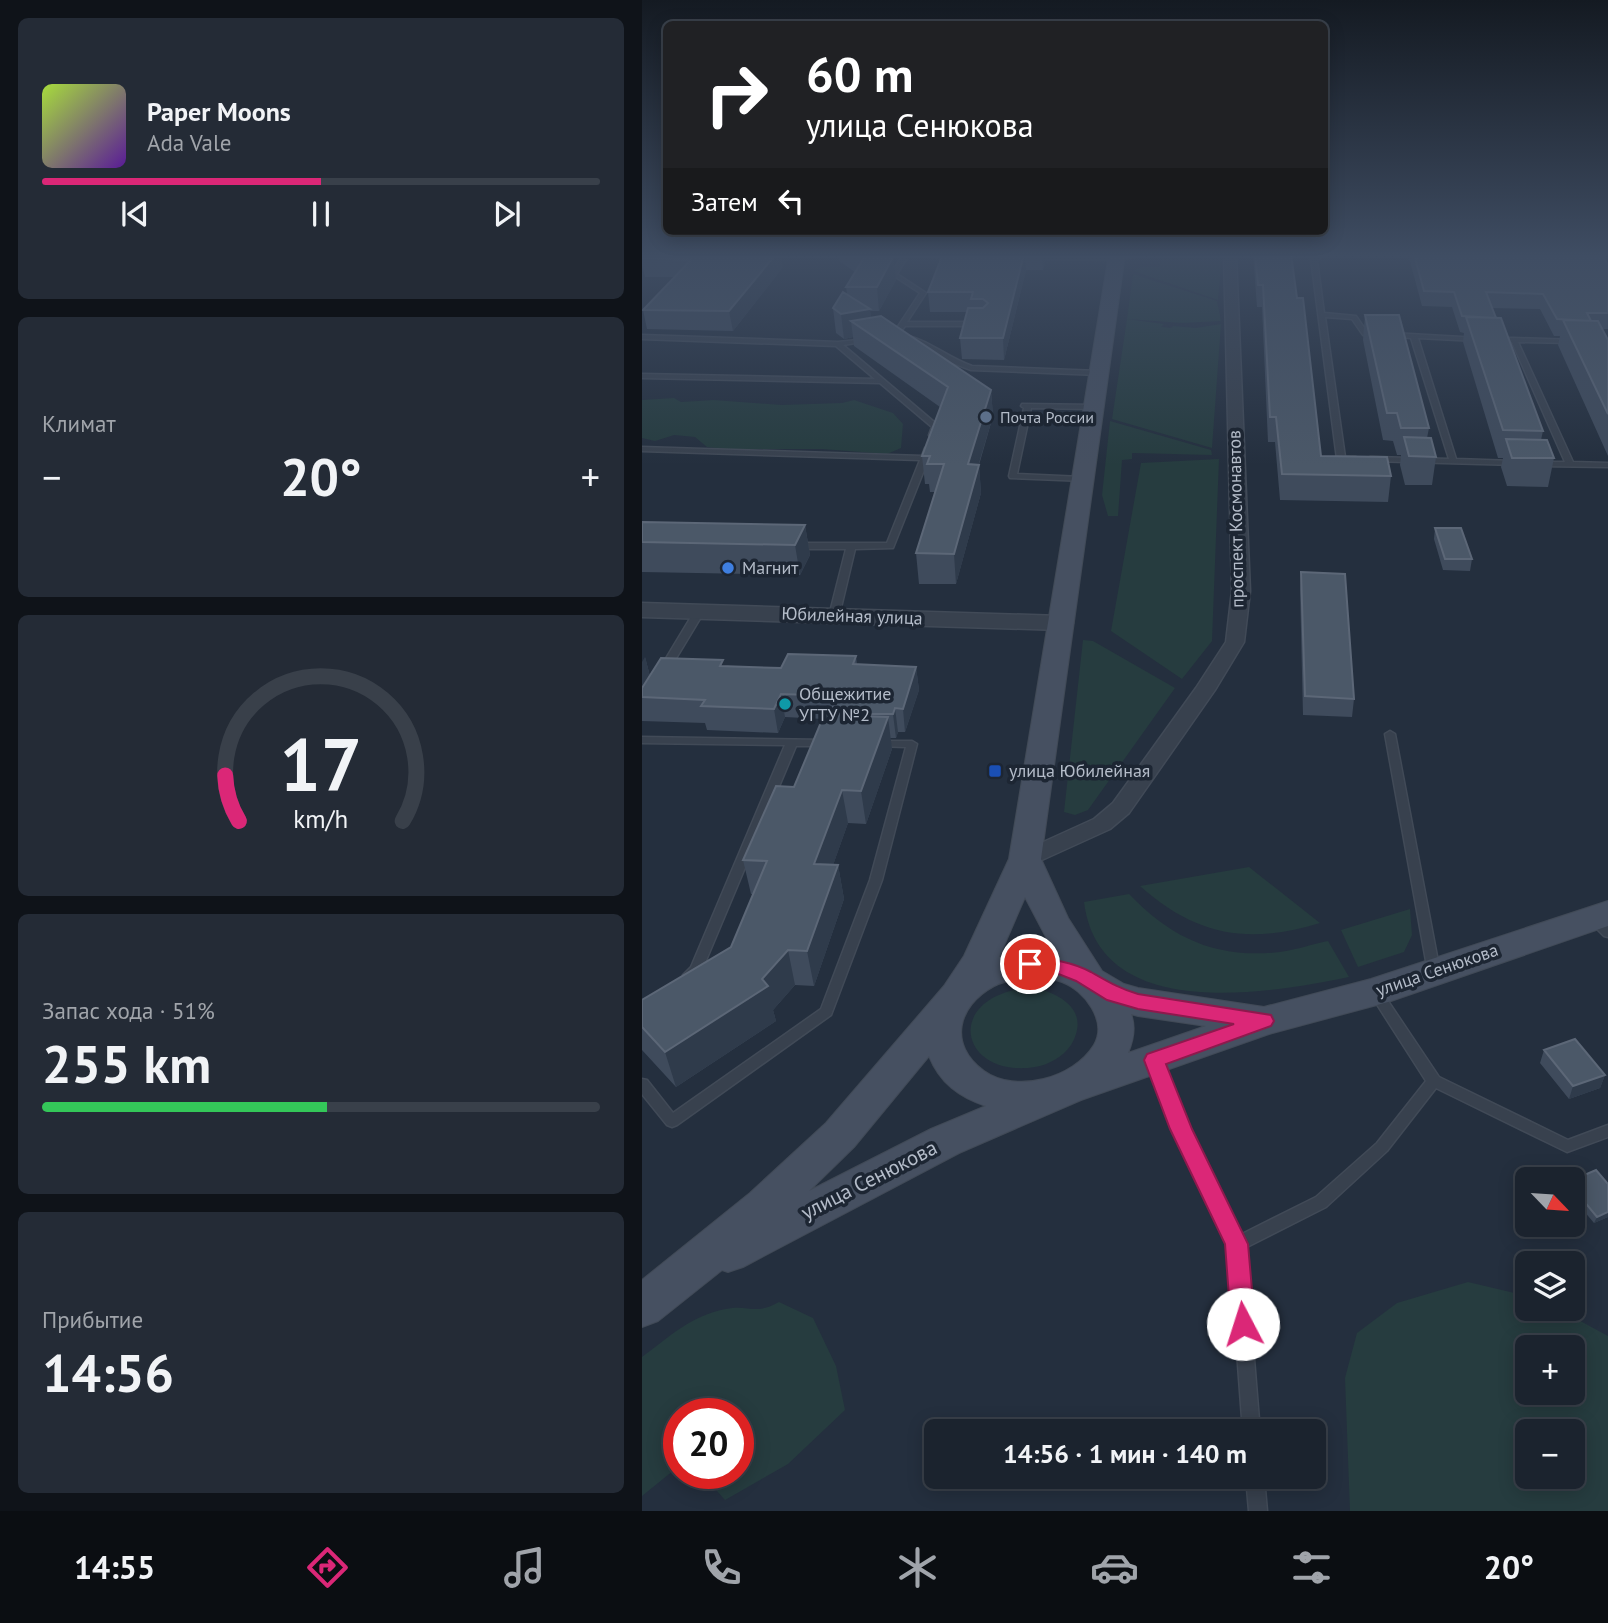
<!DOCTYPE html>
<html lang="ru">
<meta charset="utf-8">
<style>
body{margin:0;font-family:"PT Sans",sans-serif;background:#242b36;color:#f1f3f6;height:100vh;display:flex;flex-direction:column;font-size:26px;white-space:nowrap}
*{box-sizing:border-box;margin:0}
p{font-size:23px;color:#a0a4aa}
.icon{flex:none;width:38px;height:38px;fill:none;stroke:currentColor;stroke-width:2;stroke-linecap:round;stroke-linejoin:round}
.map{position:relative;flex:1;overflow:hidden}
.panel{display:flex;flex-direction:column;gap:18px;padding:18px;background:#0f1319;width:642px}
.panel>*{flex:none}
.banner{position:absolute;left:21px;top:21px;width:665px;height:214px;border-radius:10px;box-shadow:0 4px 18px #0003,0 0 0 2px #39404a;background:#202124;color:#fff;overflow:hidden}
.needle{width:46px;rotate:115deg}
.tools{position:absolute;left:873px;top:1167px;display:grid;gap:14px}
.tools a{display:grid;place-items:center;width:70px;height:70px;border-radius:10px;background:#1b232e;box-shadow:0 4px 18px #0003,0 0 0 2px #39404a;font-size:35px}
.speed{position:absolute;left:21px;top:1398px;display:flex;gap:14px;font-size:35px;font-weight:700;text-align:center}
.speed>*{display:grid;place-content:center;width:91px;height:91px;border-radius:50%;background:#1b232e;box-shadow:0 4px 18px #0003,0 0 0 2px #39404a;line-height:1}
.speed .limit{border:10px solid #d22;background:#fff;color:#111}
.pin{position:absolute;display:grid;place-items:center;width:60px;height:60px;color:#fff;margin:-30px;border:4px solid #fff;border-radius:50%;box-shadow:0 2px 7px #0007}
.me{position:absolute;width:77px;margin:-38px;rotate:355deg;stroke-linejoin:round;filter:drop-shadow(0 0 5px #0008)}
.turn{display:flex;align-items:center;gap:24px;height:147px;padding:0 28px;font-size:32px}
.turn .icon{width:91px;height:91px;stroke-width:2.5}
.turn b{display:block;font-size:49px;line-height:60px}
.then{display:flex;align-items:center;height:66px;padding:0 28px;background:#0003;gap:14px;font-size:26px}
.big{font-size:52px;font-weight:600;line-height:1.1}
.panel .widget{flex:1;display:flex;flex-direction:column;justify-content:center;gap:10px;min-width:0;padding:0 24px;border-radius:10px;background:#242b36}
.panel .dial{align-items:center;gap:0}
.dial svg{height:182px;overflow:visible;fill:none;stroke:#39404a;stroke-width:7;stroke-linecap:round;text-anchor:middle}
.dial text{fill:#f1f3f6;stroke:none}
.song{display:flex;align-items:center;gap:21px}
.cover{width:84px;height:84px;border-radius:10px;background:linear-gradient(135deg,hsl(80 70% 55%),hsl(270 70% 35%))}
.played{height:7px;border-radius:4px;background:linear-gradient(90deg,#db2777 50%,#39404a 50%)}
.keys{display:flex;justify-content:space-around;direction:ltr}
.heat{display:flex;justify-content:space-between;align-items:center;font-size:38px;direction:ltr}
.charge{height:10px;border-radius:5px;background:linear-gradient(90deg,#34c759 51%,#39404a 0)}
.trip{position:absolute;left:282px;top:1419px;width:402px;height:70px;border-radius:10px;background:#1b232e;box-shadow:0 4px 18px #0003,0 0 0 2px #39404a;font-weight:600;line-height:70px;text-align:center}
.tabs{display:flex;height:112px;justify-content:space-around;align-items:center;background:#0b0e12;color:#a0a4aa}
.tabs .icon{width:49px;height:49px}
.tabs .active{color:#db2777}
.tabs b{font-size:32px;color:#f1f3f6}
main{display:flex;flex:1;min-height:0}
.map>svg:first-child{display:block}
</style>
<main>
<section class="panel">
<div class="widget">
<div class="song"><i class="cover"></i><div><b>Paper Moons</b><p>Ada Vale</p></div></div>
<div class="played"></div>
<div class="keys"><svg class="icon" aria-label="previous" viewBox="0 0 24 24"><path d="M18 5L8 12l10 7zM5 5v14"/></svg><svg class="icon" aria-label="pause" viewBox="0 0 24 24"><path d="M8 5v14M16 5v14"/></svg><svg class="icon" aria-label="next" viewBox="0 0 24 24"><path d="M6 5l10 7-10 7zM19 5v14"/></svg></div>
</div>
<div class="widget"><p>Климат</p>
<div class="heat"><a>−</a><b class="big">20°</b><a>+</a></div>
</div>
<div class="widget dial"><svg viewBox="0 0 100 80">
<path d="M14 69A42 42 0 1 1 86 69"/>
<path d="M14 69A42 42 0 0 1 8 49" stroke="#db2777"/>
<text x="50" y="56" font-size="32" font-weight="700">17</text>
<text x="50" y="72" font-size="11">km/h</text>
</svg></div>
<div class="widget"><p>Запас хода · 51%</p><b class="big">255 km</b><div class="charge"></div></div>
<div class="widget"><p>Прибытие</p><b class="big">14:56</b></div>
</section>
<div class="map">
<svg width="966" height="1511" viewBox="0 0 966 1511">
<rect width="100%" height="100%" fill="#242f3e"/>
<path fill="#263c3f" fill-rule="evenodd" d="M520,254H580L576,300L491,271L499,267H518Z
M491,274L575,301L579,321L540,323L485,319Z
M485,319L522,324L519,327L529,328L531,326L554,328L579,324L570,448L470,419Z
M32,398L39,402L72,400L140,405L200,403L212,400L251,413L261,424L259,448L245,454L180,449H82L65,447L53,437L32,435L13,441L0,438V400Z
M468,421L569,450L570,455L490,453V459L480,460L476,516H466L460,495Z
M577,459L570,641L540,679L469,631L499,463Z
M441,640L451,641L533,688L446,810L433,815L422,812Z
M607,867L678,923C607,945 554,936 498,886Z
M487,894C530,939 575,959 638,952C654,950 670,944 686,941L707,977C624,994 457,1023 442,902Z
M768,909L770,935L762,952L716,967L699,930Z
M390,987C420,994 449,1011 429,1045C421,1057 406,1065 393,1067C318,1079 298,996 390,987Z
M826,1282L885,1296L886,1309H916L966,1336V1511H708L703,1378L715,1333L755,1303ZM886,1348H931V1393H886ZM886,1432H931V1477H886Z
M137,1302L171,1318L194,1366L203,1410L146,1464L83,1500L60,1474H96V1414H37V1466L0,1496V1357C27,1337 50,1315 84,1309C107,1304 112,1316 137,1302Z"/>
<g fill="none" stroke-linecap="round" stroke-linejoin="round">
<g stroke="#414a57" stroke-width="3">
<path id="service" d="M255,254H301L316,256L313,258L266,256L255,274L284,293L265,322H336L339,324L336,326H263L257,334C285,338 304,357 330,366L457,371L460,373L457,375L329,370L308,362L277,343L256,337L245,338V336L251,334L278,293L249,274L260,256Z
M474,254H499C492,261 481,255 474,260L389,259L386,257L389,255L471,256Z
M678,254H685L675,260L682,313L714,316L725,332H734L737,334L734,336L721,335L710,319L683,317L703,457H714V461C708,462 699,463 695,459L669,259Z
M750,333L837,338V340L835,341L776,338L814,459L872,461L876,463L875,465L728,461V457H731L807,459L769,338L748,336L747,335Z
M0,335L196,342L226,339V341L201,345L298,427L294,437H288L287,435L290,427L238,383L0,378V374L233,379L194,346L0,339Z
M872,338L932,340L933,341L930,343L876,342L931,462L966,463V467L896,466V462H923L870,342H855L852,340L855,338Z
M380,404L454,405L455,407L451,409L389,408L375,474L440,477H443V481L368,478L367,476L382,408L379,406Z
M0,447L280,456L283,448L290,450L251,548L213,549L197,616L192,619L187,616L204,549H154L150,546L154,543H245L278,460L0,451Z
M57,609L62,612L27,670L25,672H19L17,670L52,612Z
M748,731L753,734L798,972L796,975L792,977L788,975L786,972L743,734Z
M0,737L185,740L190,743L185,746H154L60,970L58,973L47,980L43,978L41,975L49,967L143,745L0,743Z
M237,741H270L275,744L240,880L189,1015L35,1125L30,1127L25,1125L0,1094V1079L5,1080L31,1113L179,1009L228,880L264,747L233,746L232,744L233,742Z
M951,914L955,915L966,925V937L962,936L947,921L945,918L947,915Z
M733,987L738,989L797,1077L926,1140L966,1125V1137L925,1152L794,1088L745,1151L684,1207L603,1248L618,1432H601L587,1244L532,1129L505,1060L507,1056L512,1055L517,1056L546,1129L598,1235L674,1197L735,1143L784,1081L727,992L728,989Z
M604,1477H622L625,1511H607Z"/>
</g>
<g stroke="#414a57" stroke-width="3">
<path id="minor" d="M0,254H9L0,259Z
M582,254H594L608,591L602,642L573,690L487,813L468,829L391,864L383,867L375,864L372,859L375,854L452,819L471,803L554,688L584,642L590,591Z"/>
</g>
<g stroke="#414a57" stroke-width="3">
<path id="tertiary" d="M0,603L419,616L427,618L431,623L427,628L419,630L0,617Z"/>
</g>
<g stroke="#414a57" stroke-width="2">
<path id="secondary" d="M467,254H483L399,859L426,918L460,971L482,984L496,988L622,1007L729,979L966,901V926L746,1002L627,1034L439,1100L317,1153L101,1267L86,1272L80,1270L16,1321L0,1327V1280L108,1193L184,1123L302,986L322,956L367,859ZM383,897L413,954L388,951L357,957ZM388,977C398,978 410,978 420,982C442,990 466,1021 452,1045C432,1078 374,1094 342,1071C306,1045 315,1006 352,986C363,980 376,979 388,977ZM489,1014L496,1016L564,1026L486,1053C492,1039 494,1027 489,1014ZM287,1056C298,1083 317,1097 344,1106L289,1129L167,1191L212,1147Z"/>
</g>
<use href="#service" fill="#38414e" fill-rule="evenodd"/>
<use href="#minor" fill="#38414e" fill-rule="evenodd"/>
<use href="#tertiary" fill="#38414e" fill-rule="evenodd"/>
<use href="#secondary" fill="#465061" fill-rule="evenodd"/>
</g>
<path fill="#3f4b5c" d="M3,254L141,267L91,331L5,329L1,310L32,277H3L0,264V257Z
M196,254H247L254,280L237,311H228L229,318L349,390L351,416L337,465L339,493L314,584H277L274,553L293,492H288L287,484H283L280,456L298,407L212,346L211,337L202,339L194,333L191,308L205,294L204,287L213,272L197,261Z
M301,254H403V262L401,270H384L362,360L320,359L318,338L325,312H288L286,292Z
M611,254H649L679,456L749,476L746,502L638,500L633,442H626L620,307H615Z
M766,254H960L966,265V329H960L966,340V456L916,345L918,336H912L898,309L850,308L901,431L899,440L912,458L906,487L865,486L859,467L861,458H856L821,342L822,333L818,332L810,307L780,306Z
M723,315L787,428L785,438L794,457L790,485H763L758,465L759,455H755L751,441L741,440L721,340Z
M0,522L163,525L168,555L158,575L0,572Z
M793,528L830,559L828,571L801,570L792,539Z
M659,572L712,699L710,717L661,715L658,590Z
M214,656L215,665L274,667L277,690L263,732H256L254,738H248L250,749L224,824L206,823L191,865H196L202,899L172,986L153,985L131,1010L134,1021L34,1087L0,1050V1000L89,947L111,894H109L101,860L152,787L181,719L143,717L136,733L65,730L63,723L0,721V697L3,657L8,676L82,666L139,668Z
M902,1050L963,1075L958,1088L927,1099L898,1063Z
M931,1180L966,1184V1217L952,1223L931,1198Z"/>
<path fill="#2f3b4b" d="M134,254H139L141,267L91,331L87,311Z
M382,254H383L384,270L362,360L361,338Z
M400,254H403V262L401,270Z
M251,257L254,280L237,311L235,287Z
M228,309L231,334L209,321L211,337L202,339L199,314Z
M349,390L351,416L328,493L326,464Z
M337,465L339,493L314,584L312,554Z
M163,525L168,555L158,575L153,545Z
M3,657L9,680L0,696V662Z
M274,667L277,690L263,732L261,709Z
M139,694L143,717L136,733L132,709Z
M253,708L256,732L254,738L251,714Z
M246,717L250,749L224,824L219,791Z
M200,790L206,823L179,899L172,864Z
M196,865L202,899L172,986L165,951Z
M146,950L153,985L131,1010L134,1021L34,1087L23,1052L120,979Z
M963,1075L958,1088L927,1099L931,1086Z
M966,1212V1217L952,1223L955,1217Z"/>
<path fill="#4b5868" stroke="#5c6777" stroke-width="2" d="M3,254H134L87,311L1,310L49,260L0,258Z
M220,254H247L251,257L235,287H204L223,256Z
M301,254H382L361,338H318L326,308H341L346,303L341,299H329L331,292H286Z
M613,254H649L655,298H661L679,456L745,457L749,476L640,474L634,417H628L621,285H616Z
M772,254H960L966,265V313H945L949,321L915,319L901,294L844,292L854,318L820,316L812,292L782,291Z
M201,292L228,309L199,314L191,308Z
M723,315H757L787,428H759L755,413H745Z
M239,316L349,390L326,464L337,465L312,554L274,553L302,464H285L288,456H280L306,387L209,321Z
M824,317L859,318L901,431L861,430Z
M921,320L956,321L966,340V414Z
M762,437L789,438L794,457L767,456Z
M864,439L905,440L912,458H870Z
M0,522L163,525L153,545L0,542Z
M793,528H819L830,559H803Z
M659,572L703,574L712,699L663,696Z
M146,654L214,656L211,664L274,667L261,709L253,708L251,714H188L196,696L139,694L132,709L59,706L63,700L0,697V688L19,658L81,660L78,666L139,668Z
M182,715L246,717L219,791L200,790L172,864L196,865L165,951L146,950L120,979L126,986L23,1052L0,1027V1000L89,947L125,861L101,860L134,786L152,787Z
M933,1039L963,1075L931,1086L902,1050Z
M954,1170L966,1184V1212L955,1217L931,1188V1180Z"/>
<linearGradient id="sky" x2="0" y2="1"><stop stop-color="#141a22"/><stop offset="0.55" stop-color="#3f4d63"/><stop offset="1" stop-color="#3f4d63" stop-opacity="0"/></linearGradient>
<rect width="966" height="465" fill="url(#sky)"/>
<path fill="#db2777" stroke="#8e194d" stroke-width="2" d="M388,957C410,959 430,962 449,972C465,981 478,989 496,994L629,1015L632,1021L629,1026L524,1064L550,1129L606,1244L613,1324L610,1332L601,1336L593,1332L589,1324L583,1244L528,1129L502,1060L505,1054L592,1024L496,1009L465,1000L434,981L414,973L382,969L379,964L382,959Z"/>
<circle fill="#5c6f8a" stroke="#1d2633" stroke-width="2.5" cx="344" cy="417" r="7"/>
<circle fill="#3f7fe0" stroke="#1d2633" stroke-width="2.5" cx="86" cy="568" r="7"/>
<circle fill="#0f9aa8" stroke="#1d2633" stroke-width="2.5" cx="143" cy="704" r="7"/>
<rect fill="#1a4fb4" stroke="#1d2633" stroke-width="2.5" x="346" y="764" width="14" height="14" rx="3.5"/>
<g text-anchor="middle" stroke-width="7" stroke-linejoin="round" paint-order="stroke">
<g font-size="16" fill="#b4bcc9" stroke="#1d2633" text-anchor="start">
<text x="358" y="423">Почта России</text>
</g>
<g font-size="18" fill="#b4bcc9" stroke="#1d2633">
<text transform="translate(594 519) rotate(-91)" y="6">проспект Космонавтов</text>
<text transform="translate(210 616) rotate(2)" y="6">Юбилейная улица</text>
<text transform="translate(795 970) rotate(-19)" y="6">улица Сенюкова</text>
</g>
<g font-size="18" fill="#b4bcc9" stroke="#1d2633" text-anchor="start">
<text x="100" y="574">Магнит</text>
<text x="157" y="700">Общежитие<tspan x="157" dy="21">УГТУ №2</tspan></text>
<text x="367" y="777">улица Юбилейная</text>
</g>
<g font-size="21" fill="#b4bcc9" stroke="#1d2633">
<text transform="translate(227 1180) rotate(-27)" y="7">улица Сенюкова</text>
</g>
</g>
</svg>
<div class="tools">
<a><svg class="needle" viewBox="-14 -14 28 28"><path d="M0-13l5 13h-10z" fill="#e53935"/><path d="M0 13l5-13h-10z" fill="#a0a4aa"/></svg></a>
<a><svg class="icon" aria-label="layers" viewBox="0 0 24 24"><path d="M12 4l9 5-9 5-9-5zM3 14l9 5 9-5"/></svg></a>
<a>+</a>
<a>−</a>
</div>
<div class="speed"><div class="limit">20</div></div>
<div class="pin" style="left:388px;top:964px;background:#d93025"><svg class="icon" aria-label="arrive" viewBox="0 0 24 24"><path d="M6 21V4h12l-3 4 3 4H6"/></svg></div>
<svg class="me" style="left:601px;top:1324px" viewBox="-20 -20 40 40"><circle r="19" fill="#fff"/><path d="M0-13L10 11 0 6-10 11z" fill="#db2777"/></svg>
<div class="trip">14:56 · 1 мин · 140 m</div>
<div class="banner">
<div class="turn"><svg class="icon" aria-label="right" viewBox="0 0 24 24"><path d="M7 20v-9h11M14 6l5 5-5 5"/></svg><div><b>60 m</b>улица Сенюкова</div></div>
<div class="then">Затем<svg class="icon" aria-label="left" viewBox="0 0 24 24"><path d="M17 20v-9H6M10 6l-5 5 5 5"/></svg></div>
</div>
</div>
</main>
<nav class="tabs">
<b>14:55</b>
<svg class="icon active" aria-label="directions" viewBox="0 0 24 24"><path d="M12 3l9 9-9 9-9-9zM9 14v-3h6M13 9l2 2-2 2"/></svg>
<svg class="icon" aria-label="music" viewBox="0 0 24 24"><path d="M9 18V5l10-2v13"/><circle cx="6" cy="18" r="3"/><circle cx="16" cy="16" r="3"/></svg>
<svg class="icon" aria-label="phone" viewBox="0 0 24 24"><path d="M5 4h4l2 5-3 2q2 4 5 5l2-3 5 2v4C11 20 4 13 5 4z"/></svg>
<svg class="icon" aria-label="climate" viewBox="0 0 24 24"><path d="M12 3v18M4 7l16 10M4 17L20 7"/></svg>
<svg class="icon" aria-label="car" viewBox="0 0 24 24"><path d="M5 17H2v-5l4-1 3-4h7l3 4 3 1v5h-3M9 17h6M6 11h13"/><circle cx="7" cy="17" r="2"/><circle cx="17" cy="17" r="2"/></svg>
<svg class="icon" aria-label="filters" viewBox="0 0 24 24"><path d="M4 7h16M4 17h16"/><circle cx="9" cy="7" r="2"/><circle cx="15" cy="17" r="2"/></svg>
<b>20°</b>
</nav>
